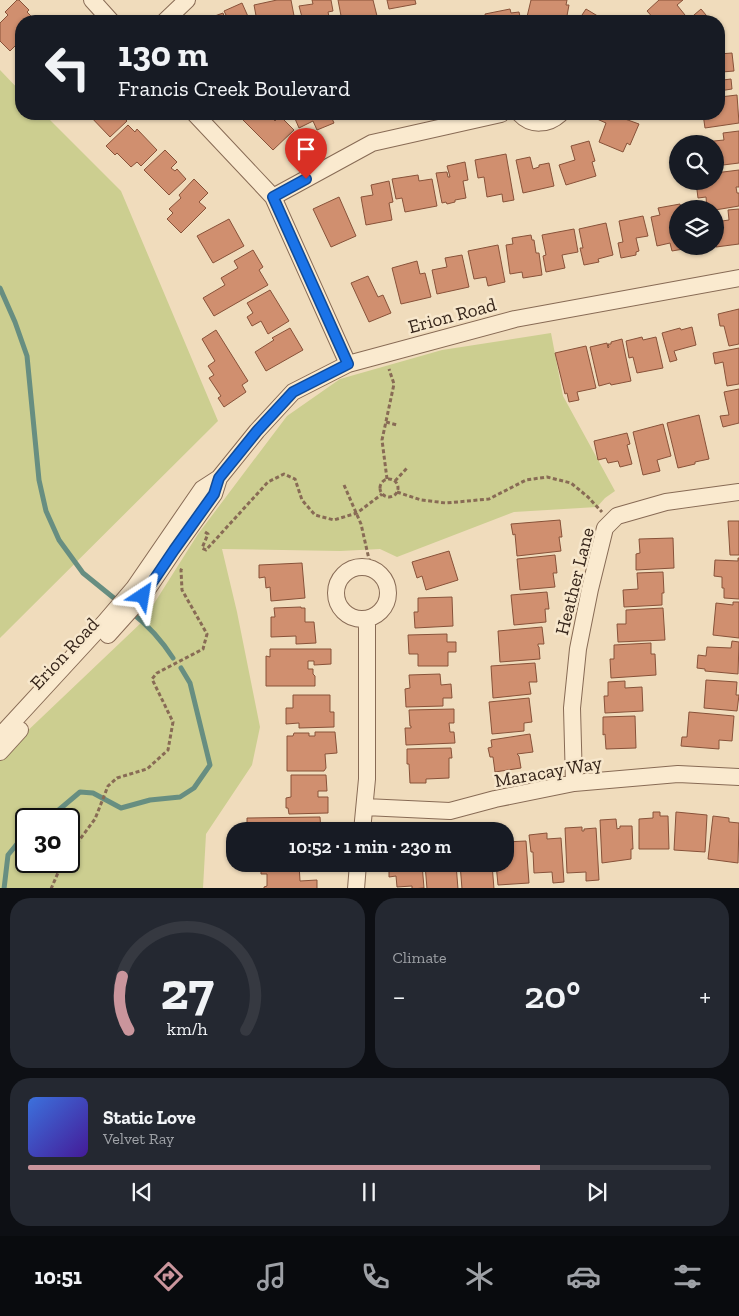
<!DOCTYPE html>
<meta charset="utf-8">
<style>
body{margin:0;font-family:"Zilla Slab",serif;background:#242831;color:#f1f3f6;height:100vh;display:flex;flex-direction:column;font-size:19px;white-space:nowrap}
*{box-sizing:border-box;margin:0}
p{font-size:16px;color:#9ea1a6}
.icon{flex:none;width:28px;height:28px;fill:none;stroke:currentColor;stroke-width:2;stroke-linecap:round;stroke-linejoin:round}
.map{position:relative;height:888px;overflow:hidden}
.details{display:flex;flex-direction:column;gap:10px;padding:10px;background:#0d0f14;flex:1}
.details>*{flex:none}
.hud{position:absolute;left:15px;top:15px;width:710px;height:105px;border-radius:20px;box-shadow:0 1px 4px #0004;background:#171b24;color:#f1f3f6;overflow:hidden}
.fabs{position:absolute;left:669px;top:135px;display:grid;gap:10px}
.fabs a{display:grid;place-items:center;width:55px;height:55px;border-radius:50%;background:#171b24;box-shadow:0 1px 4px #0004;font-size:25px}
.speed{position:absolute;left:15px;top:808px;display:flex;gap:10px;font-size:25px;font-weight:700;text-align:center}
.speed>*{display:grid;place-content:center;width:65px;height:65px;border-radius:50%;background:#171b24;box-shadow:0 1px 4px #0004;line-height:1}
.speed .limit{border:2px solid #111;border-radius:8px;background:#fff;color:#111}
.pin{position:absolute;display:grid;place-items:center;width:42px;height:42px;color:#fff;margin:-51px -21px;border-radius:50% 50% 50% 0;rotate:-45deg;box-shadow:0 0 5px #0007}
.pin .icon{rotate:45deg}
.me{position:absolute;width:55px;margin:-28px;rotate:33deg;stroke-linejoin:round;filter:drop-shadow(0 0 4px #0008)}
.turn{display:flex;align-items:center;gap:18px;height:105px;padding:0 20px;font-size:22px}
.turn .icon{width:65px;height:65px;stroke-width:2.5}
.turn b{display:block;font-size:35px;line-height:42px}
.big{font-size:38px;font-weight:600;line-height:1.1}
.details .tile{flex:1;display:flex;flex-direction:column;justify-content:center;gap:8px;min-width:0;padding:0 18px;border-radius:20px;background:#242831}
.details .dial{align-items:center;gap:0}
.dial svg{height:130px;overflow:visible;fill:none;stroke:#363941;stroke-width:7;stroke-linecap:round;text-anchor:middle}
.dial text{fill:#f1f3f6;stroke:none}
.song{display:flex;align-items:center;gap:15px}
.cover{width:60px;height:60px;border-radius:8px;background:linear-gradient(135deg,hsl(220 70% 55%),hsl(260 70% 35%))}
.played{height:5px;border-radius:2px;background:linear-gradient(90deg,#ca959c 75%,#363941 75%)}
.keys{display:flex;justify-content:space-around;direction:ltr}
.heat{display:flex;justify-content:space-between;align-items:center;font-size:28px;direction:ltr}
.details .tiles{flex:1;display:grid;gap:10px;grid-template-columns:1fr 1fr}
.tile:last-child{grid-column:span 2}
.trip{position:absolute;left:226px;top:822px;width:288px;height:50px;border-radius:20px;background:#171b24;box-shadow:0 1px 4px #0004;font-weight:600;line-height:50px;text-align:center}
.tab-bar{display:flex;height:80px;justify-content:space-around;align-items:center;background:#090b0e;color:#9ea1a6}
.tab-bar .icon{width:35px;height:35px}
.tab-bar .selected{color:#ca959c}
.tab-bar b{font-size:22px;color:#f1f3f6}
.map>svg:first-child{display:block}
</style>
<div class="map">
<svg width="739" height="889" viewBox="0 0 739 889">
<rect width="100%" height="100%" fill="#f0dcbc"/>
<path fill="#ccce90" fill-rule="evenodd" d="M0,70L21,92V114H44L121,191L218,421L0,638Z
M551,333L563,396L615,491L605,498L597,507L514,512L397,557L380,549L340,551L222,549L237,612L260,727L252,765L206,834L203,888L0,889V757L143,621L198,534L287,416L340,379L442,350ZM26,819H69V861H26Z"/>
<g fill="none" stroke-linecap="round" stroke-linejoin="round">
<path stroke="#678e81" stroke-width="5" d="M0,288L15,322L27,356L39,480L46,511L59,540L83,573L120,603
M132,613C149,626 162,641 173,658
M48,819L80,792L93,793L121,808L150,800L180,797L194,788L210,765L190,683L181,668
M4,889L8,855L26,833"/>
</g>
<path fill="#d08f6f" stroke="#885239" d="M17,0H19L29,10L27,12L36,21H21V40L10,51L0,41V23L8,15L5,12Z
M277,0H291L295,21H257L254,5Z
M312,0H331L333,11L328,12L330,21H303L299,6L313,4Z
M338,0H373L377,16H374L375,21H369L368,18H366V21H358L357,20L342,21Z
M387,0H415L416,4L389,9Z
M531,0H567L566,5H569L566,21H526Z
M659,0H683L677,5L685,15L679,21H664L660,17L656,21L647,11Z
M242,3L250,21H213L212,17L223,13L224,16L226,15L224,11Z
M510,9L511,13L519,12L521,21H486L485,14Z
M586,9L606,21H578Z
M701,9L711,21H687Z
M732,53L734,71L722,72L723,80L731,79L732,89L719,91V54Z
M737,95L739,123L705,128L703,114H719V102H720V97Z
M88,114H120L127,121L110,137Z
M241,114H268L275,121L280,116L294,130L273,150L239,116Z
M293,114H330L334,123L317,130L313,121L299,128Z
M599,114H626L625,119L639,124L630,145L627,143L623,152L599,142L606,123L597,119Z
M128,125L135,132L137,129L157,150L141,166L137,162L131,167L117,153L115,155L106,146Z
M739,131V163L715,166V144H704V142L724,140L723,133Z
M589,141L595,161L592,162L596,176L566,185L559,165L575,160L571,146Z
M165,150L177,162L171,168L175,171L177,169L186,179L169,195L144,170Z
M506,154L514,200L503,202L502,194L487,197L484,177L478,178L475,160Z
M530,157L533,169L539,167V165L549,163L554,186L523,193L516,160Z
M465,162L468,180L463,181L466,198L455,200V202L447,204L446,202L442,203L436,173L447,172L448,177H450L447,166Z
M739,170V187H736L737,193H739V206L715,210L707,209L706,197L698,198L696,182L715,181V173Z
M418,175L419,181L432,179L437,206L405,212L402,198L396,199L392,179Z
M194,179L208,193L199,202L206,208L181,233L167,219L173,213L169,209L181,198L179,195Z
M389,181L393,202L389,203L392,220L366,225L361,197L373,195L371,185Z
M339,197L356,236L331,247L313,209Z
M680,204L681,209H678V246H689V248L672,251L670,243L657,246L651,217L660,215L658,208Z
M739,209V244L716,247L715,222L729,220L728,210Z
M643,216L648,236L636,238L639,251L636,252V255L621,258L618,243L623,242L619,221Z
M229,219L244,246L213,263L197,236Z
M606,223L613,255L598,259L599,262L584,265L580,248H583L579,229Z
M574,229L578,252L562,255L565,268L546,272L543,256L546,255L542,235Z
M531,235L532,240H534L536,253H539L542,275L523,278L522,272L510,274L506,245L513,244L512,238Z
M498,245L505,282L488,286L486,277L474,279L468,251Z
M253,250L263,267L259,270L268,285L214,316L203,298L225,285L221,278L238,268L234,261Z
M462,255L469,287L437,294L432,270L447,267L445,258Z
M417,261L420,274L425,273L431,297L401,304L392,268Z
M368,276L378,297L383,295L391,313L369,322L351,283Z
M270,290L289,321L268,334L261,321L252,326L247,317L253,313L247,303Z
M739,309V344L729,346L724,326H720L718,314Z
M692,327L696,345L674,351L677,360L670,362L662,333L680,328L681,330Z
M290,328L303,350L266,371L255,352L274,340L272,338Z
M216,330L248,381L242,385L246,392L224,407L218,398L221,396L209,378L214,375L208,366L215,361L202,339Z
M642,337L643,340L656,337L663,368L637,373L633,357L629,358L626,341Z
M622,339L631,381L611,385L610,383L599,386L590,347L607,343L608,348L609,347L608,344H611V342Z
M586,346L596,388L577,392L579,400L569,402L567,393L565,394L555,353Z
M739,348V384L727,386L723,362L715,364L713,353Z
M739,389V423L723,427L720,416L729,415L724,392Z
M699,415L709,459L695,462V464L678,468L667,423Z
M663,424L671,456L657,460L660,471L643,475L633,432Z
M627,433L630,444L627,445L632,464L620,467L618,461L608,463L606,458L598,460L594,441Z
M560,520L562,537H559L561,551L517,556L515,534L513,535L511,524Z
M728,521H739V555H730Z
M673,538L674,568L636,570V554L640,553L639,539Z
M449,551L458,580L426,590L422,576L417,578L412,562Z
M555,555L557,573H553L555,587L520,590L517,559Z
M738,558H739V599L724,598V588H722V577L714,576L715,560L738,561Z
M302,563L305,598L271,601L270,587L266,588L265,577L259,578V565Z
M663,572L664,593H662V605L624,607L623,590L638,589L637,573Z
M547,592L549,609H545L546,622L514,625L511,595Z
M452,597L453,626L415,628L414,612H418V598Z
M733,602H739V638L713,635L716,603L733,605Z
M301,607V608H305V622H314L316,643L296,644V636L271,637V617H275L274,608Z
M663,608L665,640L618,642L617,624H626V610Z
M542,627L544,644H538V646L539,647L540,659L500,662L498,631Z
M447,634V642H456V652H448V666H418V654H409L408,635Z
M732,641L739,642L738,674L705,671V669L697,668L698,655L706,656L707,647L731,648Z
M651,643V654H655L656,675L611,678L610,659H614V645Z
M270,649H331V664L314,665V661H308V669H313V674L315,676V686H266V656L270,657Z
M535,663L537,682H529L531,694L493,698L491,666Z
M440,674L441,685L451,684L452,698H443V706L406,707L405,689L410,688L409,675Z
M706,680L737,682L736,695H739L737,711L704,708Z
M625,681V688L642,687L643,711L605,713L604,696H608V682Z
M293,695H330V712H334V727L299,728V723L286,724V708H293Z
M529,698L532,722L524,723V731L492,734L489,702Z
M454,709V723H449L450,732H454L455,743L406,745L405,728H411V726H410L409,710Z
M689,712L734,716L732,741L719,740V749L681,746L682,737H687Z
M635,716L636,748L606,749L605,734L603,735V717Z
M315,732H335L337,753L325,754L326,768L324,771H287V736H293L294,733H309V736H315Z
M530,734L533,752L517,754L519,756L521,768L495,772L493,757H490L488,748L492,747L491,740Z
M451,748L452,758H449V778L426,779V783H410L409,764H407V749Z
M291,775H326L327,791H318V797H328V813L289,814L288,808H286V798L291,797Z
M653,812H660V816H668L669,849H639V819L653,818Z
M676,812L707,815L705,852L674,850Z
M713,816L729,818V822L739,823L738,863L708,859Z
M320,817L321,831H302V829L301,831H247V818Z
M616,819L617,829L620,828V826H632L633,849H631V859L602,863L600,820Z
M582,827V831H584V829L596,828L599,880L586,881V872L567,873L565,828Z
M547,833V839L561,838L564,882L553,883L552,872L534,873L533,852H531L529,835Z
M526,841L529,883L498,885L496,864H505V842Z
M261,864H299L300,881L317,880V889H264V887L267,886V874H261Z
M389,864H422L424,888L412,889V886L397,887L396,876L389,877Z
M425,864H456L458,889H427Z
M460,864H492L494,889H462Z"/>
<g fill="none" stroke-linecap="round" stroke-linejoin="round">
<g stroke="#886b55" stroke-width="18">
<path id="minor" d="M92,0L111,21
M165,21L187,0
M195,114L273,197L348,364
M520,114C531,126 548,125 560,114
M273,197L372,143L501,114
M336 593a26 26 0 1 1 52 0a26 26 0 1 1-52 0Z
M108,635L143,596L174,550L214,494L219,478
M0,736L104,623L134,588L202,489L219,478L257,431L293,392L348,364L515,319L739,278
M0,752L20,730
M574,783L572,708L578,649L590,589L605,528L617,516L666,502L739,492
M365,807L450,811L495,799L574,783L678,774L739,777
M362,831L367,779V620
M356,889L358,864"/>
</g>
<path stroke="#886b55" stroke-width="3" stroke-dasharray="4 2.5" stroke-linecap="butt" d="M386,422L397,425
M387,479L382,440L394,384L389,369
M380 488a9 9 0 1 1 18 0a9 9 0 1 1-18 0Z
M395,481L407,468
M344,485L361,524L371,568
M397,492L421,500L446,503L489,499L526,480L547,477L571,483L588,497L602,512
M205,532L208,534L202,548L206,550L268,482L284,474L295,479L302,500L315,515L334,520L357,513L382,494
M69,854L95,819L108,786L117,778L147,769L168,750L173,722L152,679L157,673L203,649L207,634L182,590L181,570L182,568
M51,889L63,861"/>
<use href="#minor" stroke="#faeacf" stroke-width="16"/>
</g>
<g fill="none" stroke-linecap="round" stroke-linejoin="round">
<g stroke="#114b97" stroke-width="12">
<path id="route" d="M143,596L174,550L214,494L219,478L257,431L293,392L348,364L273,197L306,179"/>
</g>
<use href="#route" stroke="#1a73e8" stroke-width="9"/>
</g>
<g text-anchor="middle" stroke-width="5" stroke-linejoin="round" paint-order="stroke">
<g font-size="19" fill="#36251a" stroke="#f7e7cc">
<text transform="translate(452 315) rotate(-15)" y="7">Erion Road</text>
<text transform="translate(574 581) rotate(-76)" y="7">Heather Lane</text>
<text transform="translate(64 653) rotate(-47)" y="7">Erion Road</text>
<text transform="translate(548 771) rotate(-10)" y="7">Maracay Way</text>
</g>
</g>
</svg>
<div class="fabs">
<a><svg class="icon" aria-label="search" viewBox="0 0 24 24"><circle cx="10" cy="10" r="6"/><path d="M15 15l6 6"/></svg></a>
<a><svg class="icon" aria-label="layers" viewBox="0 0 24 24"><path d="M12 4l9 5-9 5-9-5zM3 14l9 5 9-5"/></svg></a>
</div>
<div class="speed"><div class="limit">30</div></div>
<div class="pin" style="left:306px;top:179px;background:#d93025"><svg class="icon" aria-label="arrive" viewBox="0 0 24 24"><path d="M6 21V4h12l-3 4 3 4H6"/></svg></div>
<svg class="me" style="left:143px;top:596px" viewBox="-20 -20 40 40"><path d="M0-17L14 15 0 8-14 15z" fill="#1a73e8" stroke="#fff" stroke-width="4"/></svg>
<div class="trip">10:52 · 1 min · 230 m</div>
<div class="hud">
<div class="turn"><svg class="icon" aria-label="left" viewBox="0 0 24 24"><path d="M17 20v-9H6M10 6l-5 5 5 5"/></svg><div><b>130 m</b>Francis Creek Boulevard</div></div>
</div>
</div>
<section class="details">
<div class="tiles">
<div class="tile dial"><svg viewBox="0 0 100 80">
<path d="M14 69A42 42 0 1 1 86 69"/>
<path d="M14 69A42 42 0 0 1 10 36" stroke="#ca959c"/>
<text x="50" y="56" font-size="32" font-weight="700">27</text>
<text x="50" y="72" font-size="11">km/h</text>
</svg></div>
<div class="tile"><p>Climate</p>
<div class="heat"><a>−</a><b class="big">20°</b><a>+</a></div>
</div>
<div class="tile">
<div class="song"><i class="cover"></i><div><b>Static Love</b><p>Velvet Ray</p></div></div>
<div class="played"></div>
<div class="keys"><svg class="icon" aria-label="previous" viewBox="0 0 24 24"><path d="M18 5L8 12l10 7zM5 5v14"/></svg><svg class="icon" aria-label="pause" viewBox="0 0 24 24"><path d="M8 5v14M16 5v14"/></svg><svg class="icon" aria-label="next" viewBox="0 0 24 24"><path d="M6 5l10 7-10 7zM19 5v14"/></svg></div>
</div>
</div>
</section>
<nav class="tab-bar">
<b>10:51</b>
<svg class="icon selected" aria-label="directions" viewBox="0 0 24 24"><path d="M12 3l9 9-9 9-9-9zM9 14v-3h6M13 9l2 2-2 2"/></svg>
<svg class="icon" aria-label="music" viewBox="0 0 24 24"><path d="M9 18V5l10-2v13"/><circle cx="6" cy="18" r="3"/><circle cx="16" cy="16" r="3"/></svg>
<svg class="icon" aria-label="phone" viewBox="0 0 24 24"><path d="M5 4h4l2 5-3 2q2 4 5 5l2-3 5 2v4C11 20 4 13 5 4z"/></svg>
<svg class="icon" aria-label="climate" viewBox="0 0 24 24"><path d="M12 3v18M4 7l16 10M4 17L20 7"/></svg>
<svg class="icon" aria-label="car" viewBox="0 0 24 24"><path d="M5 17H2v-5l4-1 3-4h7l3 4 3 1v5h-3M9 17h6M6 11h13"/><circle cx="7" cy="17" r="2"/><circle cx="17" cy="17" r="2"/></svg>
<svg class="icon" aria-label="filters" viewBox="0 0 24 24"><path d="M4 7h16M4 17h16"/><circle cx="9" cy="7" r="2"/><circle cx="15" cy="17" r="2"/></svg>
</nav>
